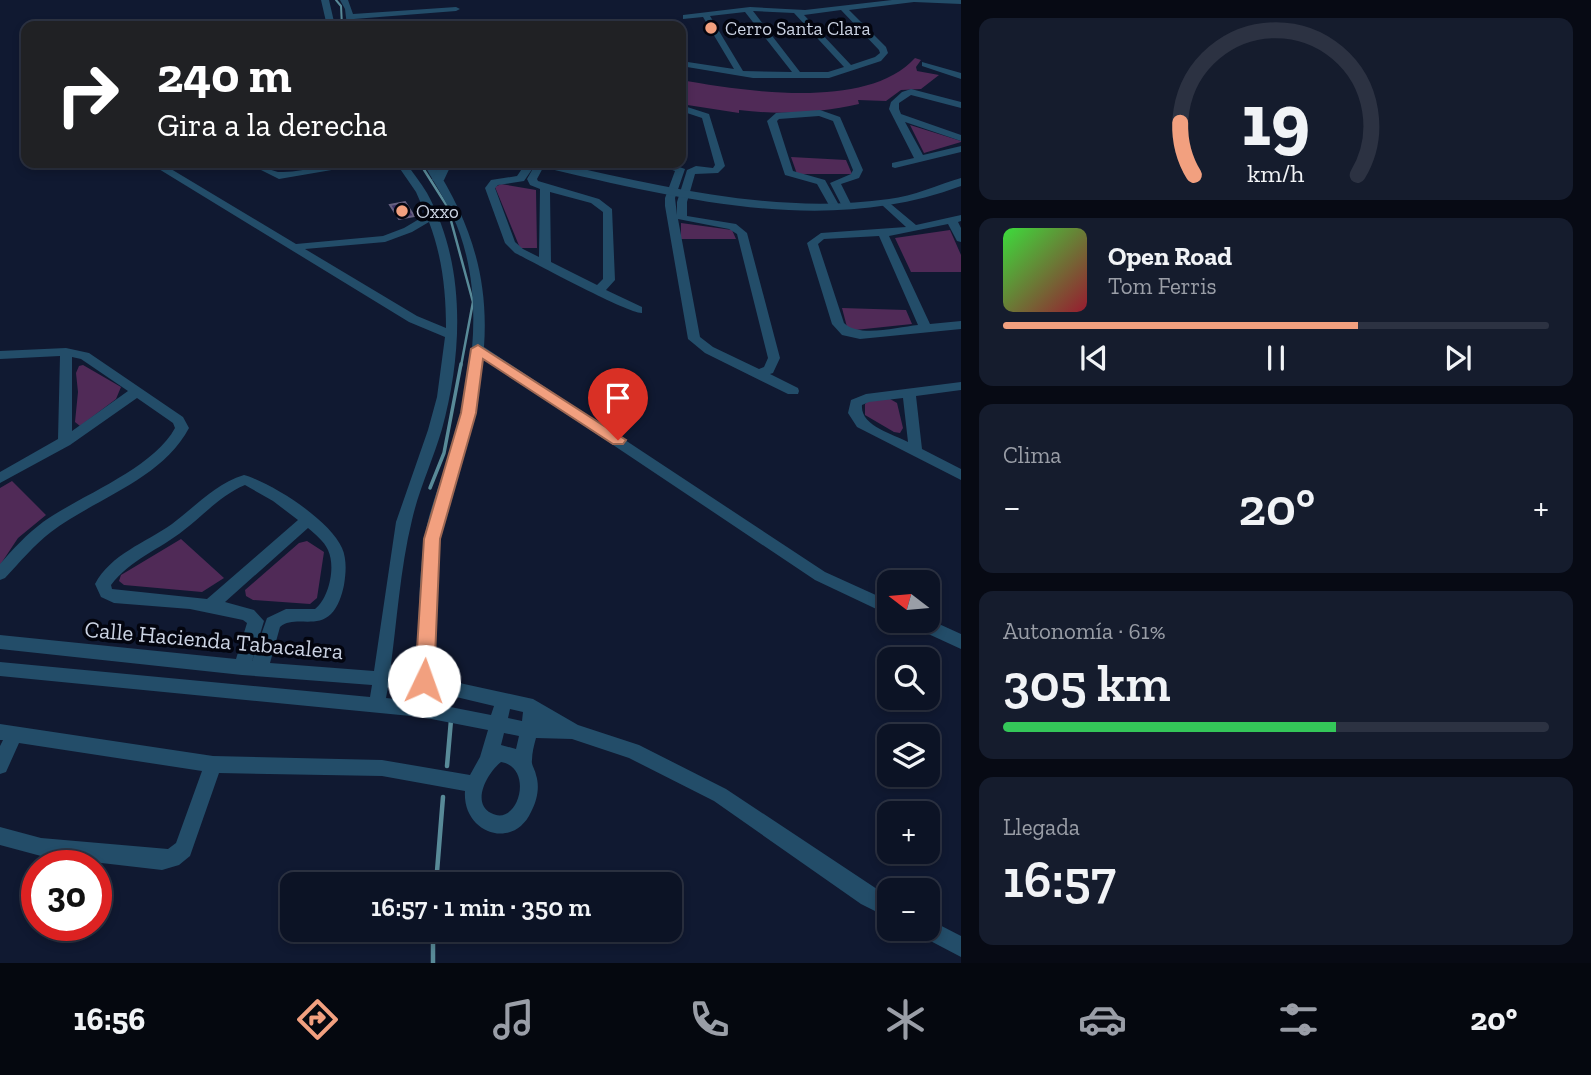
<!DOCTYPE html>
<html lang="es">
<meta charset="utf-8">
<style>
body{margin:0;font-family:"Zilla Slab",serif;background:#151c2d;color:#f1f3f6;height:100vh;display:flex;flex-direction:column;font-size:26px;white-space:nowrap}
*{box-sizing:border-box;margin:0}
p{font-size:23px;color:#9a9ea7}
.icon{flex:none;width:38px;height:38px;fill:none;stroke:currentColor;stroke-width:2;stroke-linecap:round;stroke-linejoin:round}
.map{position:relative;flex:1;overflow:hidden}
.details{display:flex;flex-direction:column;gap:18px;padding:18px;background:#070a14;width:630px}
.details>*{flex:none}
.guide{position:absolute;left:21px;top:21px;width:665px;height:147px;border-radius:14px;box-shadow:0 4px 10px #0003,0 0 0 2px #2c3242;background:#202124;color:#fff;overflow:hidden}
.needle{width:46px;rotate:286deg}
.tools{position:absolute;left:877px;top:570px;display:grid;gap:14px}
.tools a{display:grid;place-items:center;width:63px;height:63px;border-radius:14px;background:#0c1325;box-shadow:0 4px 10px #0003,0 0 0 2px #2c3242;font-size:35px}
.speed{position:absolute;left:21px;top:850px;display:flex;gap:14px;font-size:35px;font-weight:700;text-align:center}
.speed>*{display:grid;place-content:center;width:91px;height:91px;border-radius:50%;background:#0c1325;box-shadow:0 4px 10px #0003,0 0 0 2px #2c3242;line-height:1}
.speed .limit{border:10px solid #d22;background:#fff;color:#111}
.pin{position:absolute;display:grid;place-items:center;width:60px;height:60px;color:#fff;margin:-72px -30px;border-radius:50% 50% 50% 0;rotate:-45deg;box-shadow:0 0 7px #0007}
.pin .icon{rotate:45deg}
.me{position:absolute;width:77px;margin:-38px;rotate:3deg;stroke-linejoin:round;filter:drop-shadow(0 0 5px #0008)}
.turn{display:flex;align-items:center;gap:24px;height:147px;padding:0 21px;font-size:32px}
.turn .icon{width:91px;height:91px;stroke-width:2.5}
.turn b{display:block;font-size:49px;line-height:60px}
.big{font-size:52px;font-weight:600;line-height:1.1}
.details .card{flex:1;display:flex;flex-direction:column;justify-content:center;gap:10px;min-width:0;padding:0 24px;border-radius:14px;background:#151c2d}
.details .dial{align-items:center;gap:0}
.dial svg{height:182px;overflow:visible;fill:none;stroke:#2c3242;stroke-width:7;stroke-linecap:round;text-anchor:middle}
.dial text{fill:#f1f3f6;stroke:none}
.song{display:flex;align-items:center;gap:21px}
.cover{width:84px;height:84px;border-radius:10px;background:linear-gradient(135deg,hsl(120 70% 55%),hsl(350 70% 35%))}
.played{height:7px;border-radius:4px;background:linear-gradient(90deg,#f2a07f 65%,#2c3242 65%)}
.keys{display:flex;justify-content:space-around;direction:ltr}
.heat{display:flex;justify-content:space-between;align-items:center;font-size:38px;direction:ltr}
.charge{height:10px;border-radius:5px;background:linear-gradient(90deg,#34c759 61%,#2c3242 0)}
.trip{position:absolute;left:280px;top:872px;width:402px;height:70px;border-radius:14px;background:#0c1325;box-shadow:0 4px 10px #0003,0 0 0 2px #2c3242;font-weight:600;line-height:70px;text-align:center}
.menu{display:flex;height:112px;justify-content:space-around;align-items:center;background:#05080f;color:#9a9ea7}
.menu .icon{width:49px;height:49px}
.menu .selected{color:#f2a07f}
.menu b{font-size:32px;color:#f1f3f6}
main{display:flex;flex:1;min-height:0}
.map>svg:first-child{display:block}
</style>
<main>
<div class="map">
<svg width="961" height="963" viewBox="0 0 961 963">
<rect width="100%" height="100%" fill="#101931"/>
<path fill="#502a57" d="M915,58L921,60L916,67L917,71L939,75L921,89L901,90L886,101L858,100L859,104C820,113 779,115 739,110V113L681,104V80C744,91 867,111 915,58Z
M910,125L961,141V142L924,153Z
M791,157L846,160L852,174H797Z
M501,184L536,190L537,248H520L495,187Z
M681,223L732,230L736,239H681Z
M950,230L961,255V272H911L895,238Z
M842,308L906,310L912,324L855,330L847,327Z
M83,365L121,387L116,399L80,426L75,422L78,392L76,373L79,366Z
M890,399L897,403L903,428L900,433L894,432L865,415V404L868,401Z
M12,481L46,515L18,538L0,565V488Z
M181,539L224,578L202,592L124,585L119,581L121,575Z
M307,541L324,552L317,598L310,604L253,600L246,596L245,590L299,543Z"/>
<g fill="none" stroke-linecap="round" stroke-linejoin="round">
<path stroke="#588a98" stroke-width="2" d="M336,0L341,6L342,26"/>
<path stroke="#588a98" stroke-width="2.5" d="M421,165L447,206L473,302L461,366"/>
<path stroke="#588a98" stroke-width="3.5" d="M430,488L444,453L461,364"/>
<path stroke="#588a98" stroke-width="4.5" d="M447,766L451,720
M436,884L443,797
M433,929V963"/>
</g>
<path fill="#433569" stroke="#676180" stroke-width="2" d="M405,202L414,216L399,219L390,205Z"/>
<g fill="none" stroke-linecap="round" stroke-linejoin="round">
<path fill="#234d69" fill-rule="evenodd" d="M321,0H329L335,26H327Z
M340,0H348L353,14L456,7L460,9L456,11L354,19L353,26H347L345,9Z
M892,0H961V4L914,2L849,10L886,47L888,53L881,61L829,78H753L681,66V61L734,69L703,17L683,19V15L750,7L805,10ZM841,10L879,50L880,53L875,57L851,65L804,15ZM753,11L794,13L844,67L828,72H800ZM745,12L792,72L743,71L710,16Z
M269,24H296L300,26H265Z
M922,62L961,73V79L922,66Z
M911,89L961,102V108L911,95L899,103V109L901,114L961,135V141L905,122L923,155L961,146V152L895,168L892,167V163L914,158L889,109L891,102L902,92Z
M681,105L709,114L725,166L718,173L695,174L687,202V216L736,224L747,233L780,358L773,373L770,374L798,388L799,391L798,394H788L705,353L688,339L665,206V198L675,171L653,163H668L685,169L675,198L677,215V202L687,170L696,166L713,168L715,165L702,118L681,111ZM678,219L729,229L737,234L768,358L764,367L759,369L713,347L700,337Z
M820,110L840,117L863,170L859,178L841,184L852,206L851,208H843L830,183L851,174L853,170L833,121L819,116L779,119L777,121L793,171L825,180L840,207L835,210L830,207L817,184L785,175L767,121L776,113Z
M149,163H161L296,244L383,236L404,228L426,215L416,192L396,163H406C413,173 421,183 427,193C466,264 463,352 442,429C433,460 419,489 412,520C400,569 397,622 390,672L416,674C420,625 417,574 427,525C434,494 448,464 456,434C474,370 482,297 460,234C451,208 436,186 423,163H433C470,221 489,277 484,347L825,572L889,601V615L815,580L483,358C479,417 453,469 442,526C432,575 435,627 432,677L533,699L578,725L639,745L726,789L889,897V918L861,904L714,801L629,758L572,739L536,738C534,745 532,753 532,760C531,765 535,769 536,775C540,787 537,801 531,812C513,851 462,833 465,791L382,776L219,773L190,856L179,865L162,870L41,856L0,845V827L41,838L168,849L176,843L202,771L19,743L6,772L0,774V746L3,740H0V724L213,756L382,760L470,775L480,757L488,730L421,717L0,676V662L370,697L372,685L242,675L0,649V635L236,659L247,623L243,620L190,609L114,603L101,597L95,584C111,554 145,543 172,524C196,506 215,484 244,475C272,483 330,520 342,548C347,559 346,573 344,585C342,595 338,607 331,614C316,629 294,615 280,627L270,663L374,671L396,522L428,430L437,397L445,337L409,322ZM429,222C442,256 446,291 446,328L417,316L305,249L385,242L412,232ZM245,485L273,501L298,520L207,599L112,589L111,585C131,559 159,550 184,530C204,515 221,495 245,485ZM308,528C315,534 324,541 328,550C336,567 329,598 315,609H286L267,618L252,661L264,621L254,610L225,602ZM388,687L415,689L413,701L386,698ZM431,691L494,706L491,715L430,703ZM510,709L523,712L522,721L508,718ZM504,733L519,736L516,749L501,745ZM501,762C535,768 518,828 491,813C470,802 489,771 501,762Z
M247,163C262,162 271,173 283,172C309,171 334,162 360,163L355,166L279,179Z
M526,163L545,164L537,179L538,181L599,199L612,209L615,280L606,290L642,307V313C629,314 535,263 515,253L505,243L485,188L491,180L517,176ZM535,165L527,179L530,185L540,189L539,257L523,249L515,242L495,188L498,185L524,181ZM550,192L591,203L603,212V279L597,285L551,262Z
M886,200L916,225L961,215V221L958,222L961,228V242L957,241L948,224L889,236L930,324L961,321V329L860,339L842,335L832,324L807,243L821,233L906,227L882,205V201ZM879,236L918,325C898,327 859,338 844,323L818,244L824,239Z
M66,348L89,353L183,417L189,428C161,480 96,498 51,532C34,545 20,562 5,578L0,580V564C13,549 27,534 43,522C81,495 153,469 175,428L173,423L137,398L70,445L0,483V472L58,439L60,356L0,359V351ZM72,357L81,359L128,391L72,431Z
M961,382V390L916,396L922,449L961,469V480L857,427L848,413L851,400L866,394ZM903,398L908,442C893,434 860,426 862,405L869,402Z
M928,619L961,634V649L911,626L909,621H928Z
M928,919L961,936V957L921,936L918,929H928Z"/>
<path fill="#234d69" fill-rule="evenodd" d="M440,163H452L444,180L438,184L432,180Z
M535,163H556C665,187 777,215 889,199C914,196 937,185 961,178V186C824,237 678,198 541,167Z"/>
</g>
<path fill="#f2a07f" stroke="#9d6853" stroke-width="2" d="M478,345L626,440L623,444H613L483,359L476,413L440,539L434,681L431,687L424,690L418,687L415,681L424,539L461,413L471,349Z"/>
<g fill="#f2a07f" stroke="#03050f" stroke-width="2.5">
<circle cx="711" cy="28" r="7"/>
<circle cx="402" cy="211" r="7"/>
</g>
<g text-anchor="middle" stroke-width="7" stroke-linejoin="round" paint-order="stroke">
<g font-size="19" fill="#cbd3e3" stroke="#03050f" text-anchor="start">
<text x="725" y="35">Cerro Santa Clara</text>
<text x="416" y="218">Oxxo</text>
</g>
<g font-size="23" fill="#cbd3e3" stroke="#03050f">
<text transform="translate(214 640) rotate(5)" y="8">Calle Hacienda Tabacalera</text>
</g>
</g>
</svg>
<div class="tools">
<a><svg class="needle" viewBox="-14 -14 28 28"><path d="M0-13l5 13h-10z" fill="#e53935"/><path d="M0 13l5-13h-10z" fill="#9a9ea7"/></svg></a>
<a><svg class="icon" aria-label="search" viewBox="0 0 24 24"><circle cx="10" cy="10" r="6"/><path d="M15 15l6 6"/></svg></a>
<a><svg class="icon" aria-label="layers" viewBox="0 0 24 24"><path d="M12 4l9 5-9 5-9-5zM3 14l9 5 9-5"/></svg></a>
<a>+</a>
<a>−</a>
</div>
<div class="speed"><div class="limit">30</div></div>
<div class="pin" style="left:618px;top:440px;background:#d93025"><svg class="icon" aria-label="arrive" viewBox="0 0 24 24"><path d="M6 21V4h12l-3 4 3 4H6"/></svg></div>
<svg class="me" style="left:424px;top:681px" viewBox="-20 -20 40 40"><circle r="19" fill="#fff"/><path d="M0-13L10 11 0 6-10 11z" fill="#f2a07f"/></svg>
<div class="trip">16:57 · 1 min · 350 m</div>
<div class="guide">
<div class="turn"><svg class="icon" aria-label="right" viewBox="0 0 24 24"><path d="M7 20v-9h11M14 6l5 5-5 5"/></svg><div><b>240 m</b>Gira a la derecha</div></div>
</div>
</div>
<section class="details">
<div class="card dial"><svg viewBox="0 0 100 80">
<path d="M14 69A42 42 0 1 1 86 69"/>
<path d="M14 69A42 42 0 0 1 8 46" stroke="#f2a07f"/>
<text x="50" y="56" font-size="32" font-weight="700">19</text>
<text x="50" y="72" font-size="11">km/h</text>
</svg></div>
<div class="card">
<div class="song"><i class="cover"></i><div><b>Open Road</b><p>Tom Ferris</p></div></div>
<div class="played"></div>
<div class="keys"><svg class="icon" aria-label="previous" viewBox="0 0 24 24"><path d="M18 5L8 12l10 7zM5 5v14"/></svg><svg class="icon" aria-label="pause" viewBox="0 0 24 24"><path d="M8 5v14M16 5v14"/></svg><svg class="icon" aria-label="next" viewBox="0 0 24 24"><path d="M6 5l10 7-10 7zM19 5v14"/></svg></div>
</div>
<div class="card"><p>Clima</p>
<div class="heat"><a>−</a><b class="big">20°</b><a>+</a></div>
</div>
<div class="card"><p>Autonomía · 61%</p><b class="big">305 km</b><div class="charge"></div></div>
<div class="card"><p>Llegada</p><b class="big">16:57</b></div>
</section>
</main>
<nav class="menu">
<b>16:56</b>
<svg class="icon selected" aria-label="directions" viewBox="0 0 24 24"><path d="M12 3l9 9-9 9-9-9zM9 14v-3h6M13 9l2 2-2 2"/></svg>
<svg class="icon" aria-label="music" viewBox="0 0 24 24"><path d="M9 18V5l10-2v13"/><circle cx="6" cy="18" r="3"/><circle cx="16" cy="16" r="3"/></svg>
<svg class="icon" aria-label="phone" viewBox="0 0 24 24"><path d="M5 4h4l2 5-3 2q2 4 5 5l2-3 5 2v4C11 20 4 13 5 4z"/></svg>
<svg class="icon" aria-label="climate" viewBox="0 0 24 24"><path d="M12 3v18M4 7l16 10M4 17L20 7"/></svg>
<svg class="icon" aria-label="car" viewBox="0 0 24 24"><path d="M5 17H2v-5l4-1 3-4h7l3 4 3 1v5h-3M9 17h6M6 11h13"/><circle cx="7" cy="17" r="2"/><circle cx="17" cy="17" r="2"/></svg>
<svg class="icon" aria-label="filters" viewBox="0 0 24 24"><path d="M4 7h16M4 17h16"/><circle cx="9" cy="7" r="2"/><circle cx="15" cy="17" r="2"/></svg>
<b>20°</b>
</nav>
